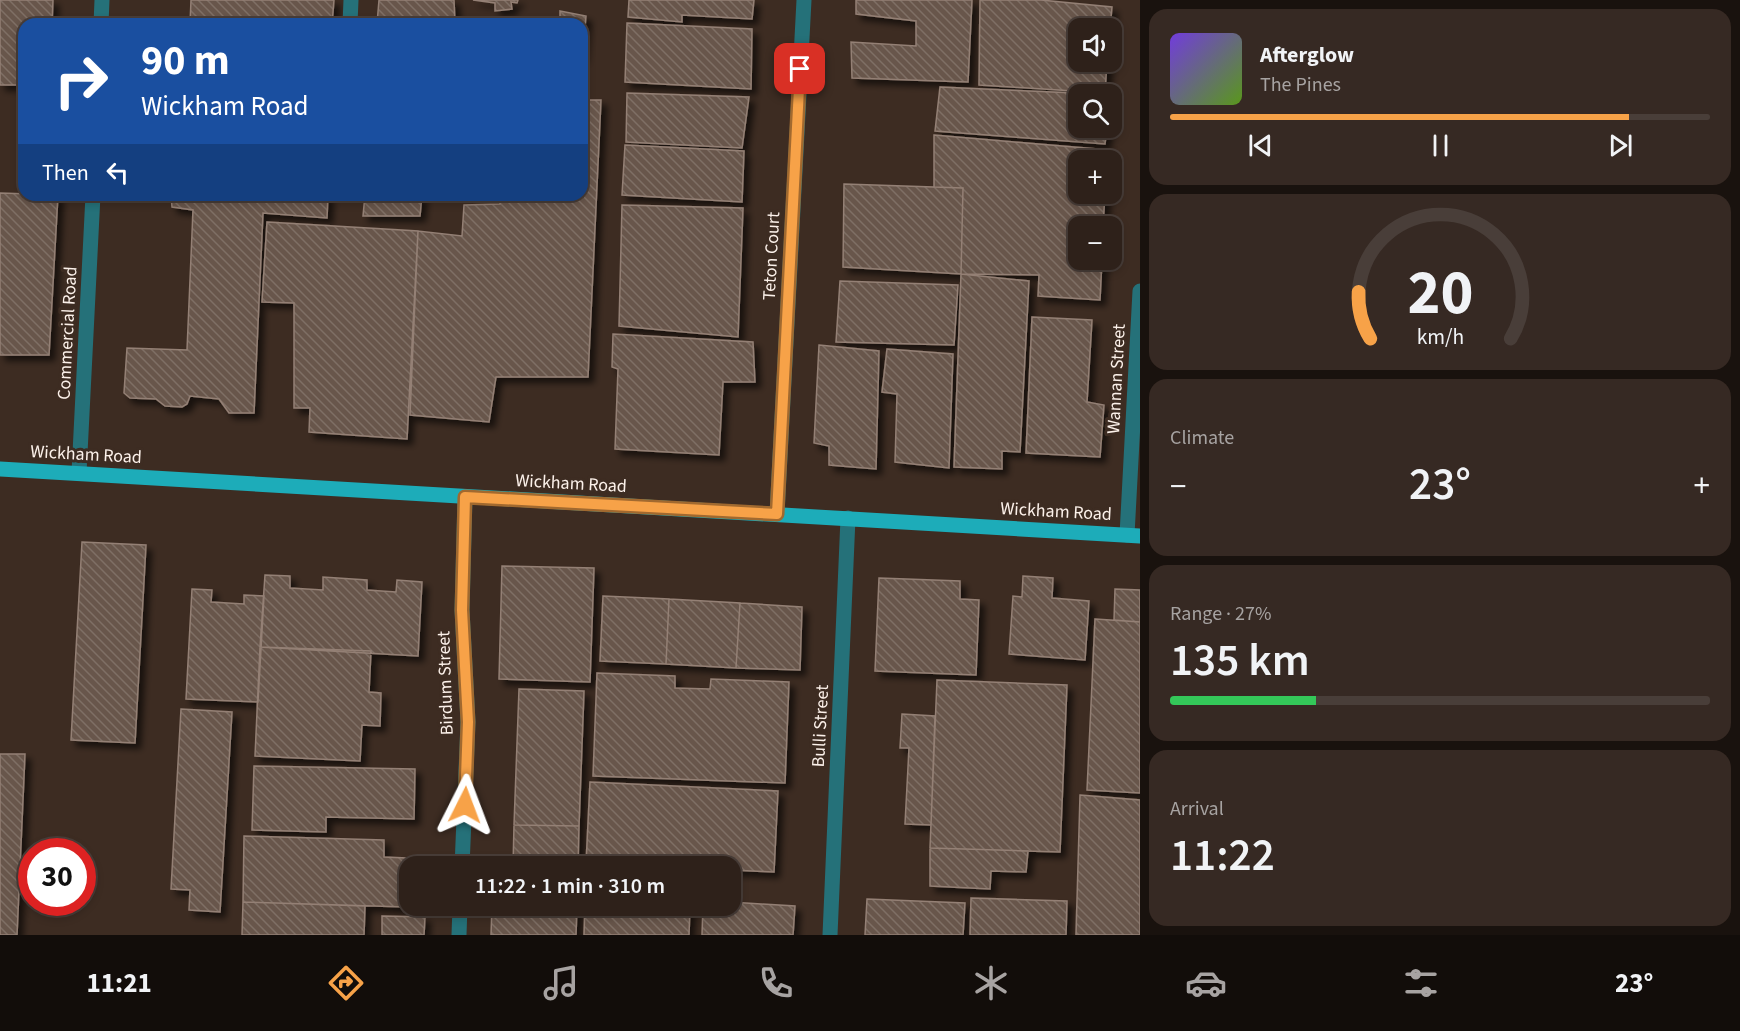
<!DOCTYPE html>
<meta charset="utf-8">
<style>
body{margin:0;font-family:"Source Sans 3",sans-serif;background:#362923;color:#f1f3f6;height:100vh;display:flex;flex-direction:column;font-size:22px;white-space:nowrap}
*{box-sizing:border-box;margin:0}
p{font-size:20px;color:#a7a3a2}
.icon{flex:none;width:33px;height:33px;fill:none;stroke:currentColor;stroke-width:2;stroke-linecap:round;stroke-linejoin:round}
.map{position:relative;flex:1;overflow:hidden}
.drawer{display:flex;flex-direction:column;gap:9px;padding:9px;background:#19120e;width:600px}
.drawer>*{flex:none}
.top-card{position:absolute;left:18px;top:18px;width:570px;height:183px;border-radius:18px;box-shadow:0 3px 9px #0003,0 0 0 2px #493e39;background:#1a4fa0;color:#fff;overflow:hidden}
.tools{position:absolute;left:1068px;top:18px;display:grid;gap:12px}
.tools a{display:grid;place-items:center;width:54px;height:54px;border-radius:12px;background:#2e211a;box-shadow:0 3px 9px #0003,0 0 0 2px #493e39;font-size:30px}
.speed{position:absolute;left:18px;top:838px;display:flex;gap:12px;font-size:30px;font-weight:700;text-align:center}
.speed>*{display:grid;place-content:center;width:78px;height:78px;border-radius:50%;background:#2e211a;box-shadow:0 3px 9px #0003,0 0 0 2px #493e39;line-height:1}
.speed .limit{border:9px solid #d22;background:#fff;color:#111}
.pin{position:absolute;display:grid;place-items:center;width:51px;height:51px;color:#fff;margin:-26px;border-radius:12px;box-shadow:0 3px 9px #0006}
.me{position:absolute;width:66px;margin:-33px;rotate:3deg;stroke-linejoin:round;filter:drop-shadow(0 0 4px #0008)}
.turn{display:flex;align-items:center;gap:21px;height:126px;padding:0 24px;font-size:27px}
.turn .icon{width:78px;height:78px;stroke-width:2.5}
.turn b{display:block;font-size:42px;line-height:51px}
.then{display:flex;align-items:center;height:57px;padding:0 24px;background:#0003;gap:12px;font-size:22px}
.big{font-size:45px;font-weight:600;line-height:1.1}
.drawer .tile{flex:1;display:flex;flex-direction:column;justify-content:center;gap:9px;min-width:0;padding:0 21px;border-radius:18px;background:#362923}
.drawer .dial{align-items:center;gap:0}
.dial svg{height:156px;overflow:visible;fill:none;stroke:#493e39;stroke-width:7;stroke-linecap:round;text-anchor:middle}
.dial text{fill:#f1f3f6;stroke:none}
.song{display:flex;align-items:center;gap:18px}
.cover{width:72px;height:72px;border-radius:9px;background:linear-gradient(135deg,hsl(260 70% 55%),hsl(90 70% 35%))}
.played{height:6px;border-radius:3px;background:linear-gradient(90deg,#f7a248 85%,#493e39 85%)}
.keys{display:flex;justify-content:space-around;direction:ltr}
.heat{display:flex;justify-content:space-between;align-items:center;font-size:33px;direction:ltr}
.charge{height:9px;border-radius:4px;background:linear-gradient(90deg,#34c759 27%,#493e39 0)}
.trip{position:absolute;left:399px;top:856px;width:342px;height:60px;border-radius:18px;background:#2e211a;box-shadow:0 3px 9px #0003,0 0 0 2px #493e39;font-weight:600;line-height:60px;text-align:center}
.tab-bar{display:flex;height:96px;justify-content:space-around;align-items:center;background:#120d0a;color:#a7a3a2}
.tab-bar .icon{width:42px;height:42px}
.tab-bar .selected{color:#f7a248}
.tab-bar b{font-size:27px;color:#f1f3f6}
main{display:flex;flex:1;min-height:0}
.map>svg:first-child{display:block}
</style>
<main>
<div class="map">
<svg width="1140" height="935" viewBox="0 0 1140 935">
<defs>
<pattern id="building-back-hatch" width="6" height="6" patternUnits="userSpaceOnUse" patternTransform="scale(1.5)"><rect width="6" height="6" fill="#68564b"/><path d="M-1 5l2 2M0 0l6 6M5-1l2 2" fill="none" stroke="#7e6f65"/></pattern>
<filter id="shadow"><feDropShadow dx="5.5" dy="5.5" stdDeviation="3" flood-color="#0009"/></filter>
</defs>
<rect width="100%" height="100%" fill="#3d2c22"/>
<path fill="url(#building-back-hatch)" stroke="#948075" stroke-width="1.5" filter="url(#shadow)" d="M0,0H53L52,24H24V85H0Z
M191,0H334L332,24H190Z
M379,0H454L455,24H377Z
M518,0L517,3L511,2L512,9L495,11V3L473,0Z
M629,0H754L752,19L682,15V22L628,17Z
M856,0H972L968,82L852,78L851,42L916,46V21L856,14Z
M980,0H1041L1112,7L1110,28H1078V62H1107L1105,93L979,85Z
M560,11L586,16L582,59V24H560Z
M627,23L752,29L751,89L625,82Z
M940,87L1099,94H1078V128H1107L1105,144L935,131Z
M627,93L749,97L742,148L626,142Z
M582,100H601L588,377H496L489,422L410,415L418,231L462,236L464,205L500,204V195H582Z
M934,135L1109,150L1108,160H1078V194H1105L1103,226H1078V260H1102L1100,300L1038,296L1039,275L961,274L963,188L934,187Z
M625,145L744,151L742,202L622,195Z
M844,184L963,188L961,274L843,267Z
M0,193L58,195L49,355H0Z
M171,195H328L327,218L263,213L254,413H229L219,399L190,396L187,404L182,407L165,406L156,399L130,398L124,393L127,348L187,350L193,210L172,207Z
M365,195H422L420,216H363Z
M622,205L743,208L738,337L619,326Z
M267,222L418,231L407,439L309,432L310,408H294V303L262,302Z
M961,274L1029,281L1020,452L1002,451V469L954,467Z
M840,281L958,285L954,345L836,342Z
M1032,317L1092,320L1087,402L1104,405L1100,457L1026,453Z
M613,334L753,342L755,382H723L719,455L615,449L618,369L612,367Z
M819,345L879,351L876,469L829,465V446L814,443Z
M887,349L953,354L949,468L895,462L897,394L882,392Z
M82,542L146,545L135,743L71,740Z
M502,566L594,568L590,682L499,679Z
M265,575L290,576V588L323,590V577L367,580V590L396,592L397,580L422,582L418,656L260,647Z
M1023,576L1053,578L1052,598L1089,601L1085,660L1009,654L1013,596L1022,597Z
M879,578L960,581V599L979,600L976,675L875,671Z
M192,589L212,590L211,602L244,604V595L264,596L258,702L186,699Z
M1115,589L1140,590V622L1114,620Z
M603,596L669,599L666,664L600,661Z
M669,599L740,603L736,668L666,664Z
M740,603L802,607L800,670L736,668Z
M1095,619L1140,622V793L1087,790Z
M260,647L371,651L369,692L381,693L380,726L362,725L360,761L255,756Z
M597,673L675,676V688L710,689L711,679L789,682L785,783L593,776Z
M937,680L1067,685L1060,852L930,848Z
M519,689L584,691L579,826L514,825Z
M181,709L232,712L220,912L189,910L190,890L171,889Z
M902,714L935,716L931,825L905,824L909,748H900Z
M0,754H25L17,935H0Z
M254,766L415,769L414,819L326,817V832L252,830Z
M590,782L778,791L774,872L730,870V867L586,864Z
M1080,795L1140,800V935H1076Z
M514,825L579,826L578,867H513Z
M244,836L384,840V857L407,858L406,907L243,902Z
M930,848L1028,851L1026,872L991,871L990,889L930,886Z
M971,898L1067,901L1066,935H970Z
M867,899L965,903L963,935H865Z
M243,902L365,906L364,935H242Z
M730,902L795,906L793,935H702L703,906H730Z
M492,906H577L576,935H491Z
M585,906H690L689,935H584Z
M382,916L425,917L424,935H382Z"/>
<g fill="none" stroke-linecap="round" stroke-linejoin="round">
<path stroke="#257179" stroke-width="15" d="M101,24L102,0
M350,24L351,0
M79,473L93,195
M777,514L804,0
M1127,535L1140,291
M462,867L468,722L462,610L465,497
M459,935L460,906
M830,935L848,518"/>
<path stroke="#1dacb9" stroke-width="15" d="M0,469L1140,536"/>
</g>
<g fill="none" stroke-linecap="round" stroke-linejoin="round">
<g stroke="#a1692f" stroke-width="15">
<path id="route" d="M465,805L468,722L462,610L465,497L777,514L800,69"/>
</g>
<use href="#route" stroke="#f7a248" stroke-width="10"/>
</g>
<g text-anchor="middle" stroke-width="6" stroke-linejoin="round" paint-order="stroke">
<g font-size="18" fill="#fcf1ea" stroke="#3d2c22">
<text transform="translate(771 256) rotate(-87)" y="6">Teton Court</text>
<text transform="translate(67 333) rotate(-87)" y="6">Commercial Road</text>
<text transform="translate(1116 379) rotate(-87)" y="6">Wannan Street</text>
<text transform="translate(86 454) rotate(3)" y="6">Wickham Road</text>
<text transform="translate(571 483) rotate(3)" y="6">Wickham Road</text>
<text transform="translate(1056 511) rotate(3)" y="6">Wickham Road</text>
<text transform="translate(445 683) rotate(-92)" y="6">Birdum Street</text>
<text transform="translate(820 726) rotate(-87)" y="6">Bulli Street</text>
</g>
</g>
</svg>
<div class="tools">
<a><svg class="icon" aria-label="sound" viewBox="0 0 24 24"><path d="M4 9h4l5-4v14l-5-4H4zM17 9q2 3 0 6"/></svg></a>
<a><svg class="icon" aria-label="search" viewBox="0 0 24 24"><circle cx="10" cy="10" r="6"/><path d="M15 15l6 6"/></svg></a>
<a>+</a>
<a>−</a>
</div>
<div class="speed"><div class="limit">30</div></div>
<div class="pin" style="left:800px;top:69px;background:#d93025"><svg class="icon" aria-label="arrive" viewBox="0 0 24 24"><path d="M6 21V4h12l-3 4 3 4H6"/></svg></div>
<svg class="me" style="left:465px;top:805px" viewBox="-20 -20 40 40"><path d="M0-17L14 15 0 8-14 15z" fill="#f7a248" stroke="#fff" stroke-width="4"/></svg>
<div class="trip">11:22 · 1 min · 310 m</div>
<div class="top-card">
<div class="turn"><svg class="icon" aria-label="right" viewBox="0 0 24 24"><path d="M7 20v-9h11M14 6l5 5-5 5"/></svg><div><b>90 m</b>Wickham Road</div></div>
<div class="then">Then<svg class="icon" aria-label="left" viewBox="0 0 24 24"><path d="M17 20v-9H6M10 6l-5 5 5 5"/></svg></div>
</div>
</div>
<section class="drawer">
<div class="tile">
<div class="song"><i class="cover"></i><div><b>Afterglow</b><p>The Pines</p></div></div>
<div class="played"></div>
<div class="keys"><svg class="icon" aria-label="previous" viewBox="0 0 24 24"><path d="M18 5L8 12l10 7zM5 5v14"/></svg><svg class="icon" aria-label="pause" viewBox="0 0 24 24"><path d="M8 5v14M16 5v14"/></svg><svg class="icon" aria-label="next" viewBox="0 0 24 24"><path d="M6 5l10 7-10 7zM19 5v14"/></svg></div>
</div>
<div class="tile dial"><svg viewBox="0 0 100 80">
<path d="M14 69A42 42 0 1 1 86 69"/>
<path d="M14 69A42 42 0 0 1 8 45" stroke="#f7a248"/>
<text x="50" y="56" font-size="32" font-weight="700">20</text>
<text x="50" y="72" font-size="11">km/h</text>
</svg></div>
<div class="tile"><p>Climate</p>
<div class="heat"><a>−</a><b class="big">23°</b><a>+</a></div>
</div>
<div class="tile"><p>Range · 27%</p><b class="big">135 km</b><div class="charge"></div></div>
<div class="tile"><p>Arrival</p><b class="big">11:22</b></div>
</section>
</main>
<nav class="tab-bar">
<b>11:21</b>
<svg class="icon selected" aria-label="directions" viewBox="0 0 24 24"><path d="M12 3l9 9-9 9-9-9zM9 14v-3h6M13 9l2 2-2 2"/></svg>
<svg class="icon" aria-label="music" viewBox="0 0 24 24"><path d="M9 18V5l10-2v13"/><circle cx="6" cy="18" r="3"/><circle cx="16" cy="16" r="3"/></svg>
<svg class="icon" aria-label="phone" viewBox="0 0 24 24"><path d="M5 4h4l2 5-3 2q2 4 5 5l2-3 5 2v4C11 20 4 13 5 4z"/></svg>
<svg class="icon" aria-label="climate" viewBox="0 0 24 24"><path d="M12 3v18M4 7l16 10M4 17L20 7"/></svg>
<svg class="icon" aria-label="car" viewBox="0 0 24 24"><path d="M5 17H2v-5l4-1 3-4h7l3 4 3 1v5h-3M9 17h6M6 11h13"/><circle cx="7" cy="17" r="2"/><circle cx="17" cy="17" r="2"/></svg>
<svg class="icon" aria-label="filters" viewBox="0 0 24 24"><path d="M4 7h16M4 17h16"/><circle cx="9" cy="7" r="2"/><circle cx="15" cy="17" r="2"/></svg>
<b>23°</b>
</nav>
